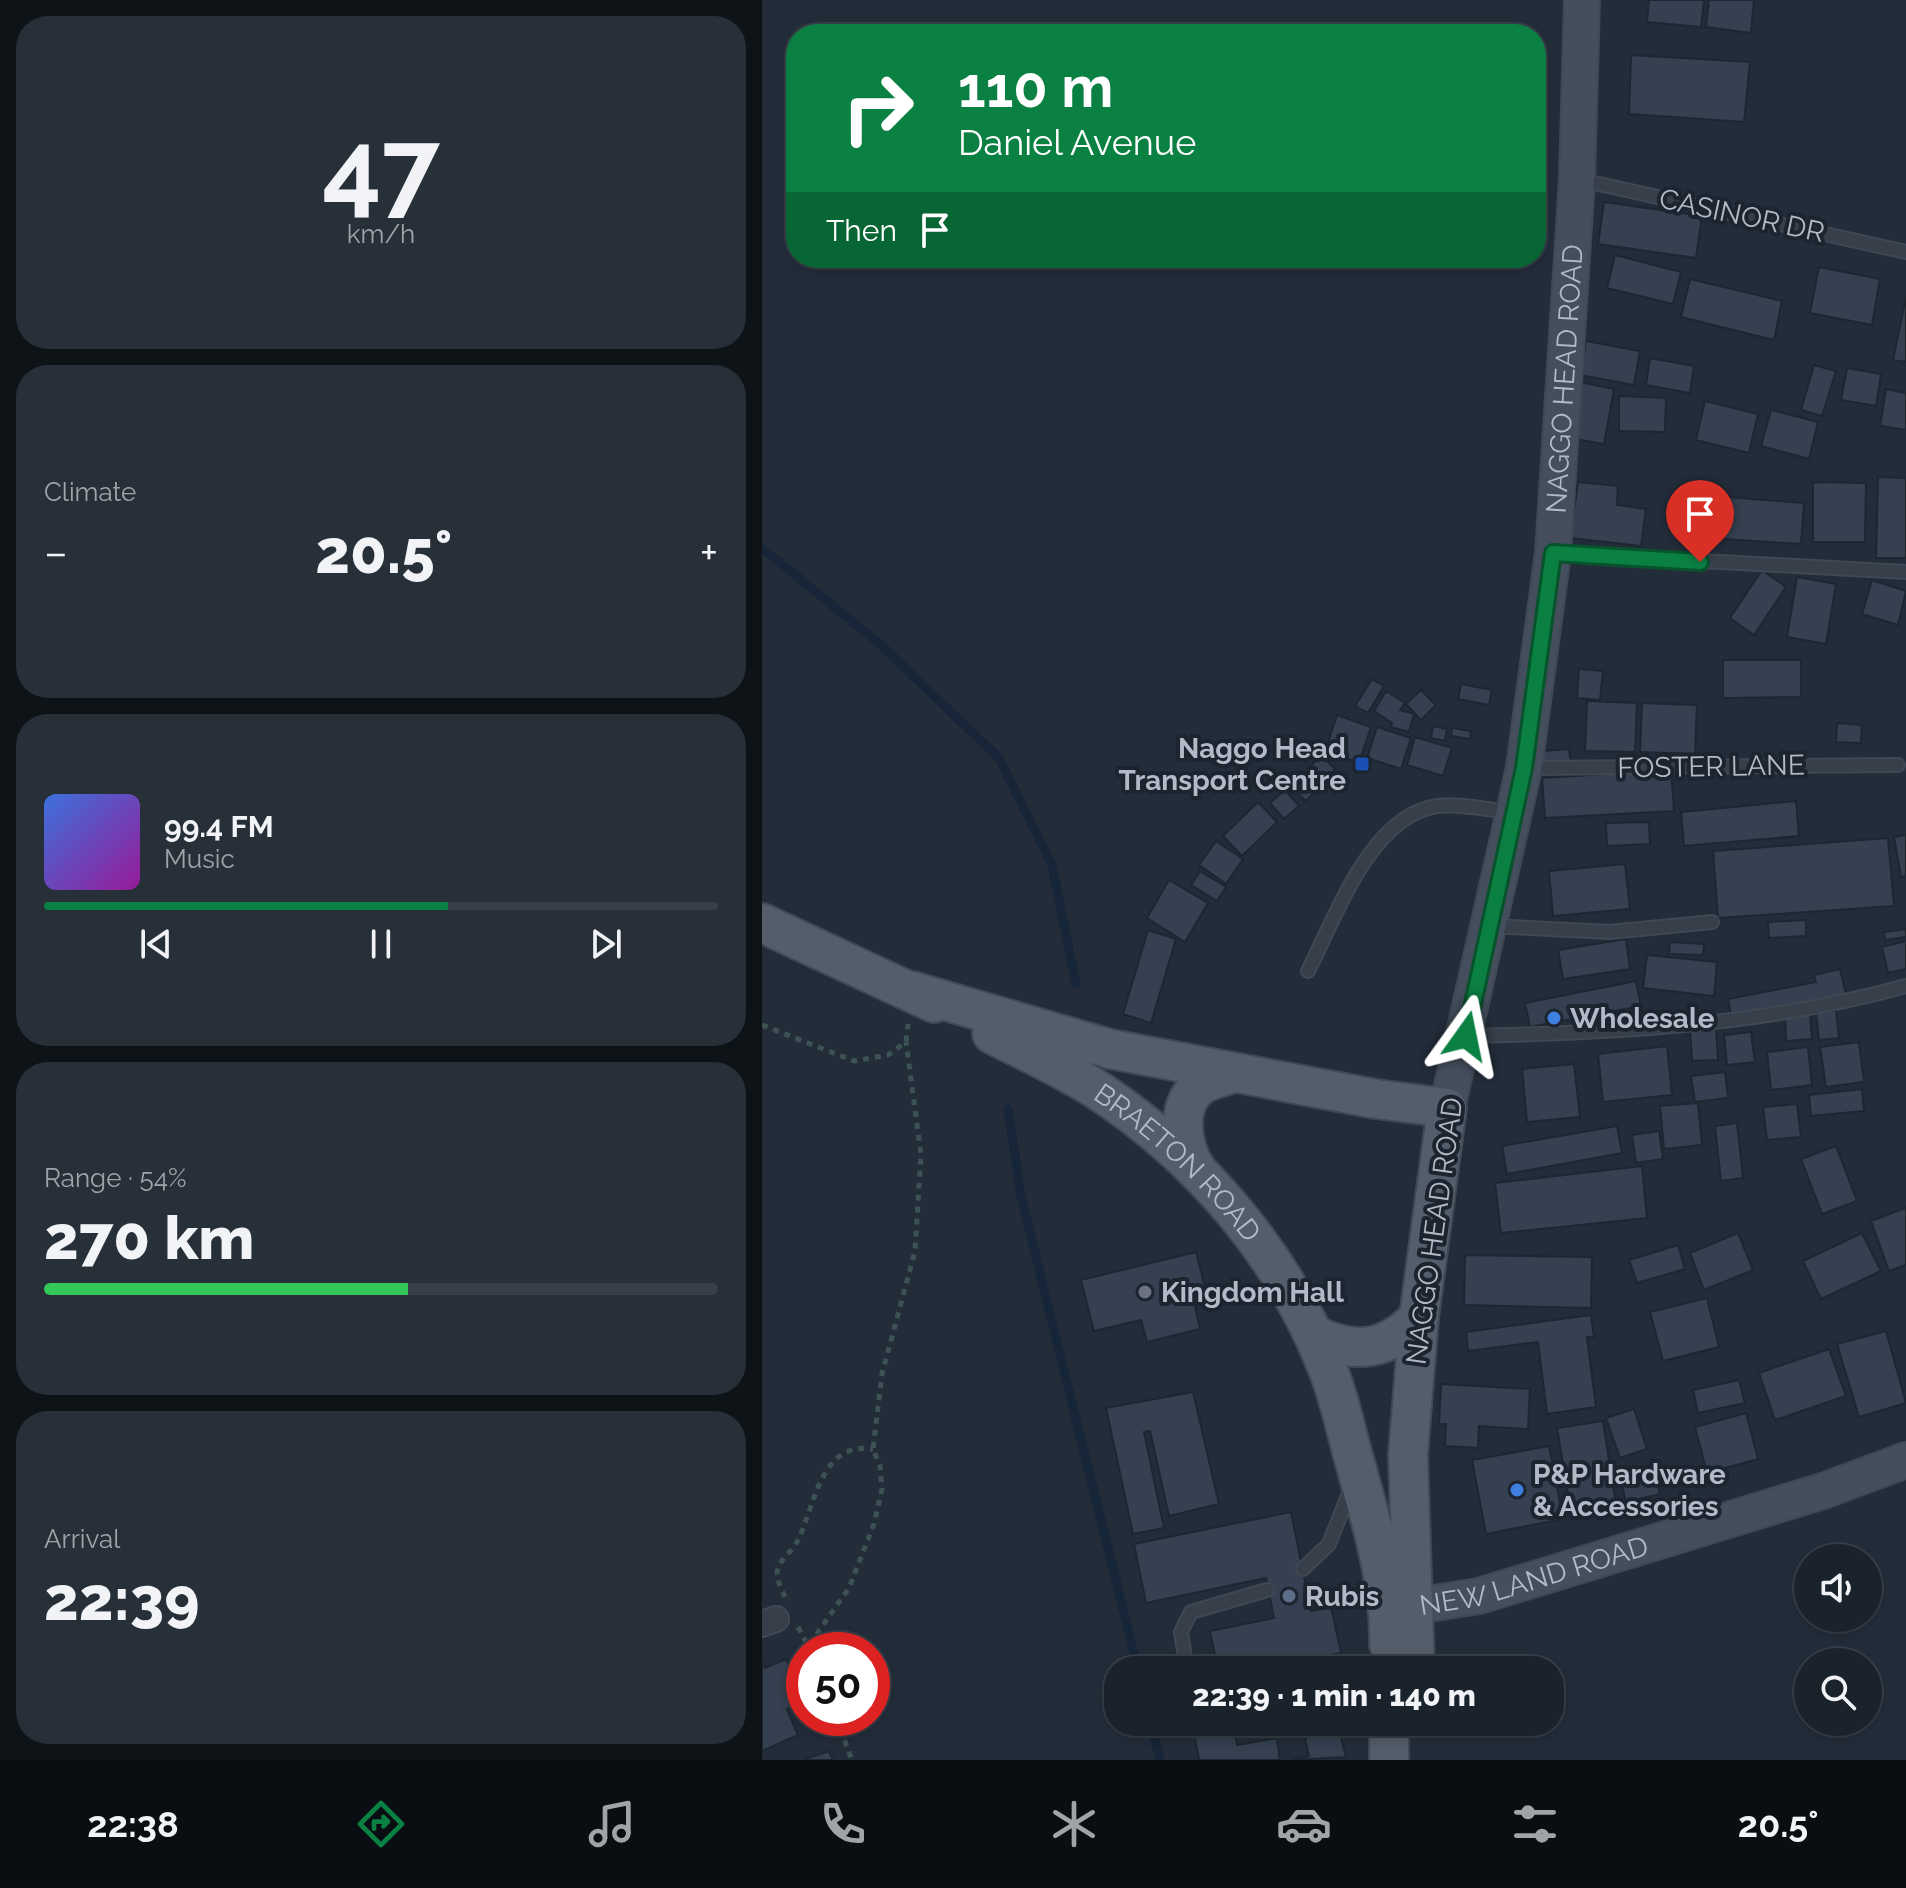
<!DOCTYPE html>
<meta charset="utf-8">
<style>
body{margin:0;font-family:Raleway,sans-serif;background:#272f38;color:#f1f3f6;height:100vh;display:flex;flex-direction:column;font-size:30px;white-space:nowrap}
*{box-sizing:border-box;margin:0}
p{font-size:26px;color:#9fa4a9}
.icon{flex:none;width:44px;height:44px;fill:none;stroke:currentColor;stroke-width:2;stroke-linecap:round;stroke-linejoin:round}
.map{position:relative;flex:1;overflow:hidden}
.drawer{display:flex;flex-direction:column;gap:16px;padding:16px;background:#0e1318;width:762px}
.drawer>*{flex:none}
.hud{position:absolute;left:24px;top:24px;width:760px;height:244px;border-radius:32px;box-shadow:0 4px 12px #0003,0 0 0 2px #383f48;background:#0b8043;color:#fff;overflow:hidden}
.tools{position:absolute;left:1032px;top:1544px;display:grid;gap:16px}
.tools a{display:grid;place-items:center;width:88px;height:88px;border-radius:50%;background:#1a222c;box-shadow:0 4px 12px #0003,0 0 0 2px #383f48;font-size:40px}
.speed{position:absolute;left:24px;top:1632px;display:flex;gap:16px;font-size:40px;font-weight:700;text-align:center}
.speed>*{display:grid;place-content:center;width:104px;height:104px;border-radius:50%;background:#1a222c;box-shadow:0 4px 12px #0003,0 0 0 2px #383f48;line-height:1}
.speed .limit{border:12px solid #d22;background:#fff;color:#111}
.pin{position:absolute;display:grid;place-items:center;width:68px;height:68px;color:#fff;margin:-82px -34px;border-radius:50% 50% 50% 0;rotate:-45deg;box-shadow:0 0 8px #0007}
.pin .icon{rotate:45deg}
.me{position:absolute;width:88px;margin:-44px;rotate:12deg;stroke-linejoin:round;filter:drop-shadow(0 0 6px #0008)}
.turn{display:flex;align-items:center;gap:28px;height:168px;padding:0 40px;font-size:36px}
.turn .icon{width:104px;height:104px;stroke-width:2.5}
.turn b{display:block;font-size:56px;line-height:68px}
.then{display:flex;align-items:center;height:76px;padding:0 40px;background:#0003;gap:16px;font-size:30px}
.big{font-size:60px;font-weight:800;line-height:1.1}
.drawer .widget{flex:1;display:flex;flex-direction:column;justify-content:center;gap:12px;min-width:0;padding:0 28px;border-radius:32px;background:#272f38}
.drawer .dial{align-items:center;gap:0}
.dial b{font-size:104px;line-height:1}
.song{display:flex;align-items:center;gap:24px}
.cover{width:96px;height:96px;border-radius:12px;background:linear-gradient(135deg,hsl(220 70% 55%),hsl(300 70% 35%))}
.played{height:8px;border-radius:4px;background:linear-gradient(90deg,#0b8043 60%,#383f48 60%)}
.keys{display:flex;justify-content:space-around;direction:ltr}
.heat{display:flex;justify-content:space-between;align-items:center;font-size:44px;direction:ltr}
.charge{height:12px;border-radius:6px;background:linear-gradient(90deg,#34c759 54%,#383f48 0)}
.trip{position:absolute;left:342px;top:1656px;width:460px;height:80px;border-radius:32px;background:#1a222c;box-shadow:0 4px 12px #0003,0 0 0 2px #383f48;font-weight:800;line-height:80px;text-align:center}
.dock{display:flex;height:128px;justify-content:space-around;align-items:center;background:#0a0e12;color:#9fa4a9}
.dock .icon{width:56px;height:56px}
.dock .selected{color:#0b8043}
.dock b{font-size:36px;color:#f1f3f6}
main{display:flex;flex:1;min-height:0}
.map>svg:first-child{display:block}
</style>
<main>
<section class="drawer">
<div class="widget dial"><b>47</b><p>km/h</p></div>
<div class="widget"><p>Climate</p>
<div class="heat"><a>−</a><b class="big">20.5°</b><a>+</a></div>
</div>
<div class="widget">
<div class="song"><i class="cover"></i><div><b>99.4 FM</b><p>Music</p></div></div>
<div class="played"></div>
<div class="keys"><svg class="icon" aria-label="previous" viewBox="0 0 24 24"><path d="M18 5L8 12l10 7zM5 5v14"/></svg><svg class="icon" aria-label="pause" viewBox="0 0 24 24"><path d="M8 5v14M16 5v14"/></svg><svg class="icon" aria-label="next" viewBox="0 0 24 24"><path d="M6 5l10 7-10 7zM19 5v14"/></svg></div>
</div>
<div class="widget"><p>Range · 54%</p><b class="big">270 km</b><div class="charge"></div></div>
<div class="widget"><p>Arrival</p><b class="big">22:39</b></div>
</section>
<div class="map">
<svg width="1144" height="1760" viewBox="0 0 1144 1760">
<rect width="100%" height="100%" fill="#232d3a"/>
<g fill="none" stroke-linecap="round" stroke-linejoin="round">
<path stroke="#162537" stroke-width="9" d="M0,548L119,645L237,758L290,865L314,984
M246,1109L259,1196L376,1670
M388,1722L398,1760"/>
</g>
<path fill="#354150" stroke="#1d2631" stroke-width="2" d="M887,0H942L939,27L885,22Z
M947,0H992L989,33L944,27Z
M869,55L988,62L982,122L867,114Z
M842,202L940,216L934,258L836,244Z
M853,255L919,272L911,304L845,288Z
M1057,267L1118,279L1110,325L1048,313Z
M928,279L1020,301L1012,340L919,317Z
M1144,297V362L1131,360Z
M824,341L878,351L872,385L818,375Z
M888,358L932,366L928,393L884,385Z
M1052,365L1074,371L1060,416L1039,410Z
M1085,368L1119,374L1114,406L1079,400Z
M818,382L852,389L842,444L807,438Z
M1124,389L1144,393V430L1118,426Z
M857,396L904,398L903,432L857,431Z
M943,401L996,414L987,453L934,440Z
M1009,410L1056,422L1047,459L999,446Z
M1116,477L1144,478V558H1114Z
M816,482L856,486L855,505L884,509L879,546L808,538Z
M1051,482L1104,483L1103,542H1051Z
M965,497L1042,503L1039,544L962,539Z
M1000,570L1024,587L992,635L968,618Z
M1035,577L1074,584L1064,644L1025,637Z
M1110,580L1144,591L1136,625L1100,614Z
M961,660H1039V697L961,698Z
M817,669L841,671L838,700L815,698Z
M610,679L622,686L606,713L593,706Z
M699,684L730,690L727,705L696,699Z
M659,690L674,705L659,720L644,704Z
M624,691L643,703L638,710L652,714L647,732L629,727L630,723L612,711Z
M825,701L875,703L873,752L823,751Z
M880,703L935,705L933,754L878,752Z
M575,715L609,727L597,763L563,751Z
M1075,723L1100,725L1099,743L1074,742Z
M671,726L685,729L683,741L669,738Z
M615,727L649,738L639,769L605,758Z
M690,728L709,731L708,739L689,736Z
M653,737L690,748L681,776L645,765Z
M807,749L809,762L782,765L780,751Z
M559,755L573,769L544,801L529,787Z
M909,770L912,811L783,818L780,778Z
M523,790L537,806L522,819L508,803Z
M1034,801L1037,836L922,846L919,812Z
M496,802L515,822L480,856L461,836Z
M887,822L888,844L845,846L844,823Z
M1144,835V876L1139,877L1132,837Z
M1126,838L1132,906L956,918L951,851Z
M454,841L481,859L464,884L437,865Z
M863,864L868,909L791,916L787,871Z
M438,871L464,887L455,901L429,885Z
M407,880L446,903L423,942L385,918Z
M1044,920V936L1007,938L1006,922Z
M1144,929V937L1123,940L1122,932Z
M386,930L414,939L389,1023L361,1014Z
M864,939L868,969L801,979L796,950Z
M1144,941V969L1126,973L1120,947Z
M908,942L942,944L941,955L907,954Z
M885,955L955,962L952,996L881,988Z
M1078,969L1085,998L969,1016L966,999L1054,982L1052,975Z
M874,981L879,1006L768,1027L763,1003Z
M1074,1010L1077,1038L1057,1040L1054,1013Z
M1048,1012L1050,1039L1024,1041L1023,1014Z
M954,1028L956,1060L930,1061L928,1029Z
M989,1032L993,1062L965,1065L962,1035Z
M1097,1042L1102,1082L1064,1087L1058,1047Z
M905,1046L910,1095L841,1102L836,1054Z
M1046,1047L1050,1085L1009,1090L1005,1052Z
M812,1064L818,1117L765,1122L760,1069Z
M963,1072L966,1098L933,1102L929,1076Z
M1100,1089L1102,1111L1049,1116L1047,1095Z
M936,1103L940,1145L902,1149L898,1106Z
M1035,1104L1039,1137L1005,1140L1001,1107Z
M975,1123L981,1178L959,1181L953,1126Z
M855,1126L860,1153L745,1174L740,1146Z
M897,1131L901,1159L874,1163L870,1135Z
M1074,1146L1095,1201L1060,1214L1039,1159Z
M880,1166L885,1218L739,1233L733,1183Z
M1144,1208V1265L1127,1271L1109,1221Z
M976,1233L991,1270L942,1290L928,1253Z
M1100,1233L1119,1271L1059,1299L1041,1261Z
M916,1245L923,1269L875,1283L867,1260Z
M434,1252L447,1303L433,1306L438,1329L385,1342L379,1320L332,1331L319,1280Z
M703,1255L830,1257L829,1308L702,1305Z
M945,1298L957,1347L901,1361L888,1312Z
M829,1315L832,1337H825L834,1407L785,1414L776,1342L706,1351L704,1332Z
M1124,1331L1144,1403L1097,1417L1075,1344Z
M1067,1349L1084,1396L1013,1420L997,1373Z
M977,1380L983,1403L936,1413L931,1390Z
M679,1384L768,1389L766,1429L717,1426L716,1448L683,1446L684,1424H677Z
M431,1392L457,1504L407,1516L388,1431L382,1432L402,1528L371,1534L344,1408Z
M872,1409L885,1449L858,1458L844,1418Z
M984,1413L996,1459L945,1473L933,1427Z
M841,1421L855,1510L810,1517L795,1428Z
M787,1446L801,1519L724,1534L710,1460Z
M892,1466L898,1494L864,1502L857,1473Z
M529,1512L549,1611L569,1607L579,1653L495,1670H456L448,1631L512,1618L504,1578L384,1603L372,1544Z
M24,1659L36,1687H42V1702L25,1709L36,1735L0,1751V1661L3,1668Z
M430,1722H471L475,1745L515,1738L518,1760H437Z
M577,1730L584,1757L530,1760L547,1756L543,1738Z
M67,1751L71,1760H41Z"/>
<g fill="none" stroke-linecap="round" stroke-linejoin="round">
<g stroke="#3f4853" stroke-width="16">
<path id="lane" d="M819,180L1144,252
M794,553L1144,572
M765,768L1136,765
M728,926L847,932L950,922
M546,971C574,917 608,816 675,806C698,803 726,810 749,812
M704,1036C852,1033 1000,1026 1144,986
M541,1569L567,1544L589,1488
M425,1670L419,1632L429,1612L505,1590"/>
</g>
<g stroke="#3f4853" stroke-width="28">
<path id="street" d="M0,1624L14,1619"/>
</g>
<g stroke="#3f4853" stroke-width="38">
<g id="secondary">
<path id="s1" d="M685,1108L762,768L791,553L815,179L820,0"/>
<path id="s2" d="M628,1610L717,1596L1061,1491L1144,1460"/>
</g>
</g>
<g stroke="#3f4853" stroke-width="42">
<g id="primary">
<path d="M0,923L172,1003"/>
<path d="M150,991L348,1049L614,1099L685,1108L657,1317L646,1455L653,1670"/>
<path id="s3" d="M230,1034C265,1052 303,1069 337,1091C437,1157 521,1254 565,1367C578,1398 584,1433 594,1466C610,1526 628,1581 627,1644"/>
<path d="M435,1170C420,1148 412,1105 438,1086C446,1080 460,1077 469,1074"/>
<path d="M552,1335C594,1355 625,1351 657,1317"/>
<path d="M627,1760V1722"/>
</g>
</g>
<path stroke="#3d5253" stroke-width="5" stroke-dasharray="6 6" stroke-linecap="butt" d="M0,1025L92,1061L126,1055L144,1042L146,1024
M23,1597C20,1590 15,1581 15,1573C16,1560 30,1552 35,1542C53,1508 57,1441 111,1449
M36,1627L46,1646L87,1588L112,1524L120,1489L118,1466L111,1449L120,1374L153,1251L159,1154L144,1042
M74,1718L90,1760"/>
<use href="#lane" stroke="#363f4a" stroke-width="12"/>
<use href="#street" stroke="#363f4a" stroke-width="24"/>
<use href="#secondary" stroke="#444e5d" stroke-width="34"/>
<use href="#primary" stroke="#545e6a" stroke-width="38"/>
</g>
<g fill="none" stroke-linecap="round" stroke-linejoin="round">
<g stroke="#07532c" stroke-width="20">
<path id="route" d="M704,1036L762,768L791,553L938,562"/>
</g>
<use href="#route" stroke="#0b8043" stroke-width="14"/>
</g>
<rect fill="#1a4fb4" stroke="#1b242f" stroke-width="3" x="592" y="756" width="16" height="16" rx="4"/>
<g fill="#3f7fe0" stroke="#1b242f" stroke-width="3">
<circle cx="792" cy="1018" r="8"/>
<circle cx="755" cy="1490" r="8"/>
</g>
<circle fill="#6b7280" stroke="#1b242f" stroke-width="3" cx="383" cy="1292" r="8"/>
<circle fill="#5c6f8a" stroke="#1b242f" stroke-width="3" cx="527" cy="1596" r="8"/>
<g text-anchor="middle" stroke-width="8" stroke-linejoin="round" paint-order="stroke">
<g font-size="28" fill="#b1bac6" stroke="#1b242f">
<text transform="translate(980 215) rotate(12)" y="10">CASINOR DR</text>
<text dy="10" stroke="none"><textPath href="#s1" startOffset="740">NAGGO HEAD ROAD</textPath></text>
<text transform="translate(949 766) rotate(-1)" y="10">FOSTER LANE</text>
<text dy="10" stroke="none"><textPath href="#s3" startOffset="228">BRAETON ROAD</textPath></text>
<text transform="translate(672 1231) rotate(-82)" y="10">NAGGO HEAD ROAD</text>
<text dy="10" stroke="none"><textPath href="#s2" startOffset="148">NEW LAND ROAD</textPath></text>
</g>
<g font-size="28" font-weight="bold" fill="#b1bac6" stroke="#1b242f" text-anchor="start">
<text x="584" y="758" text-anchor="end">Naggo Head<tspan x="584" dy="32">Transport Centre</tspan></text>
<text x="808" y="1028">Wholesale</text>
<text x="399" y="1302">Kingdom Hall</text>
<text x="771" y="1484">P&amp;P Hardware<tspan x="771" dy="32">&amp; Accessories</tspan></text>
<text x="543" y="1606">Rubis</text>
</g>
</g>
</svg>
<div class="tools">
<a><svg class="icon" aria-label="sound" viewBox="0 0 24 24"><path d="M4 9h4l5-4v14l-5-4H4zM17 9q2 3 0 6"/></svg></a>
<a><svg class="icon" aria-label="search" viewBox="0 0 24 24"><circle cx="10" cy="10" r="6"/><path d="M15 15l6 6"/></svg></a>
</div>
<div class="speed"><div class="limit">50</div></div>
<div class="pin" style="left:938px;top:562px;background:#d93025"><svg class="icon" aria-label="arrive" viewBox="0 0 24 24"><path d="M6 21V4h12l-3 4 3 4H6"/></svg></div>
<svg class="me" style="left:704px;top:1036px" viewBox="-20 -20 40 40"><path d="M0-17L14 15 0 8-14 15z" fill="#0b8043" stroke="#fff" stroke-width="4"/></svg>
<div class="trip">22:39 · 1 min · 140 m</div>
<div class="hud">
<div class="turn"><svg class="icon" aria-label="right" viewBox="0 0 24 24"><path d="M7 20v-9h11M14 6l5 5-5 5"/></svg><div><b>110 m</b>Daniel Avenue</div></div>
<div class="then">Then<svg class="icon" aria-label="arrive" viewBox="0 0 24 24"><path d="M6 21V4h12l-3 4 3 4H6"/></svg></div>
</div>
</div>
</main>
<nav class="dock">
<b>22:38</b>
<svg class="icon selected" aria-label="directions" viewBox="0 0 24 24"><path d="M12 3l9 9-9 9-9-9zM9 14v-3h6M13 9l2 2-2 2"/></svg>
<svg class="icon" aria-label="music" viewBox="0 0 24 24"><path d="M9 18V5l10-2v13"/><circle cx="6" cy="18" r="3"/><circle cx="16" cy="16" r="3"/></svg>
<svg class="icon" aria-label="phone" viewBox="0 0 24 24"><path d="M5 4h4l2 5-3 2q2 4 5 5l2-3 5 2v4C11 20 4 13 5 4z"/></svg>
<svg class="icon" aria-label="climate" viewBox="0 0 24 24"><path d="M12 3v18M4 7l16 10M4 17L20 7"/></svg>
<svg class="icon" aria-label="car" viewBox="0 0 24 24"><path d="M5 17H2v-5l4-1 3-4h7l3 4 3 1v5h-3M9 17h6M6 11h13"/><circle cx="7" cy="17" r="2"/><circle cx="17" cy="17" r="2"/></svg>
<svg class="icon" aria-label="filters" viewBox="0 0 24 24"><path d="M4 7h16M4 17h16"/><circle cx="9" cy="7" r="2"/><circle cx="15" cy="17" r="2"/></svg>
<b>20.5°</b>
</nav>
